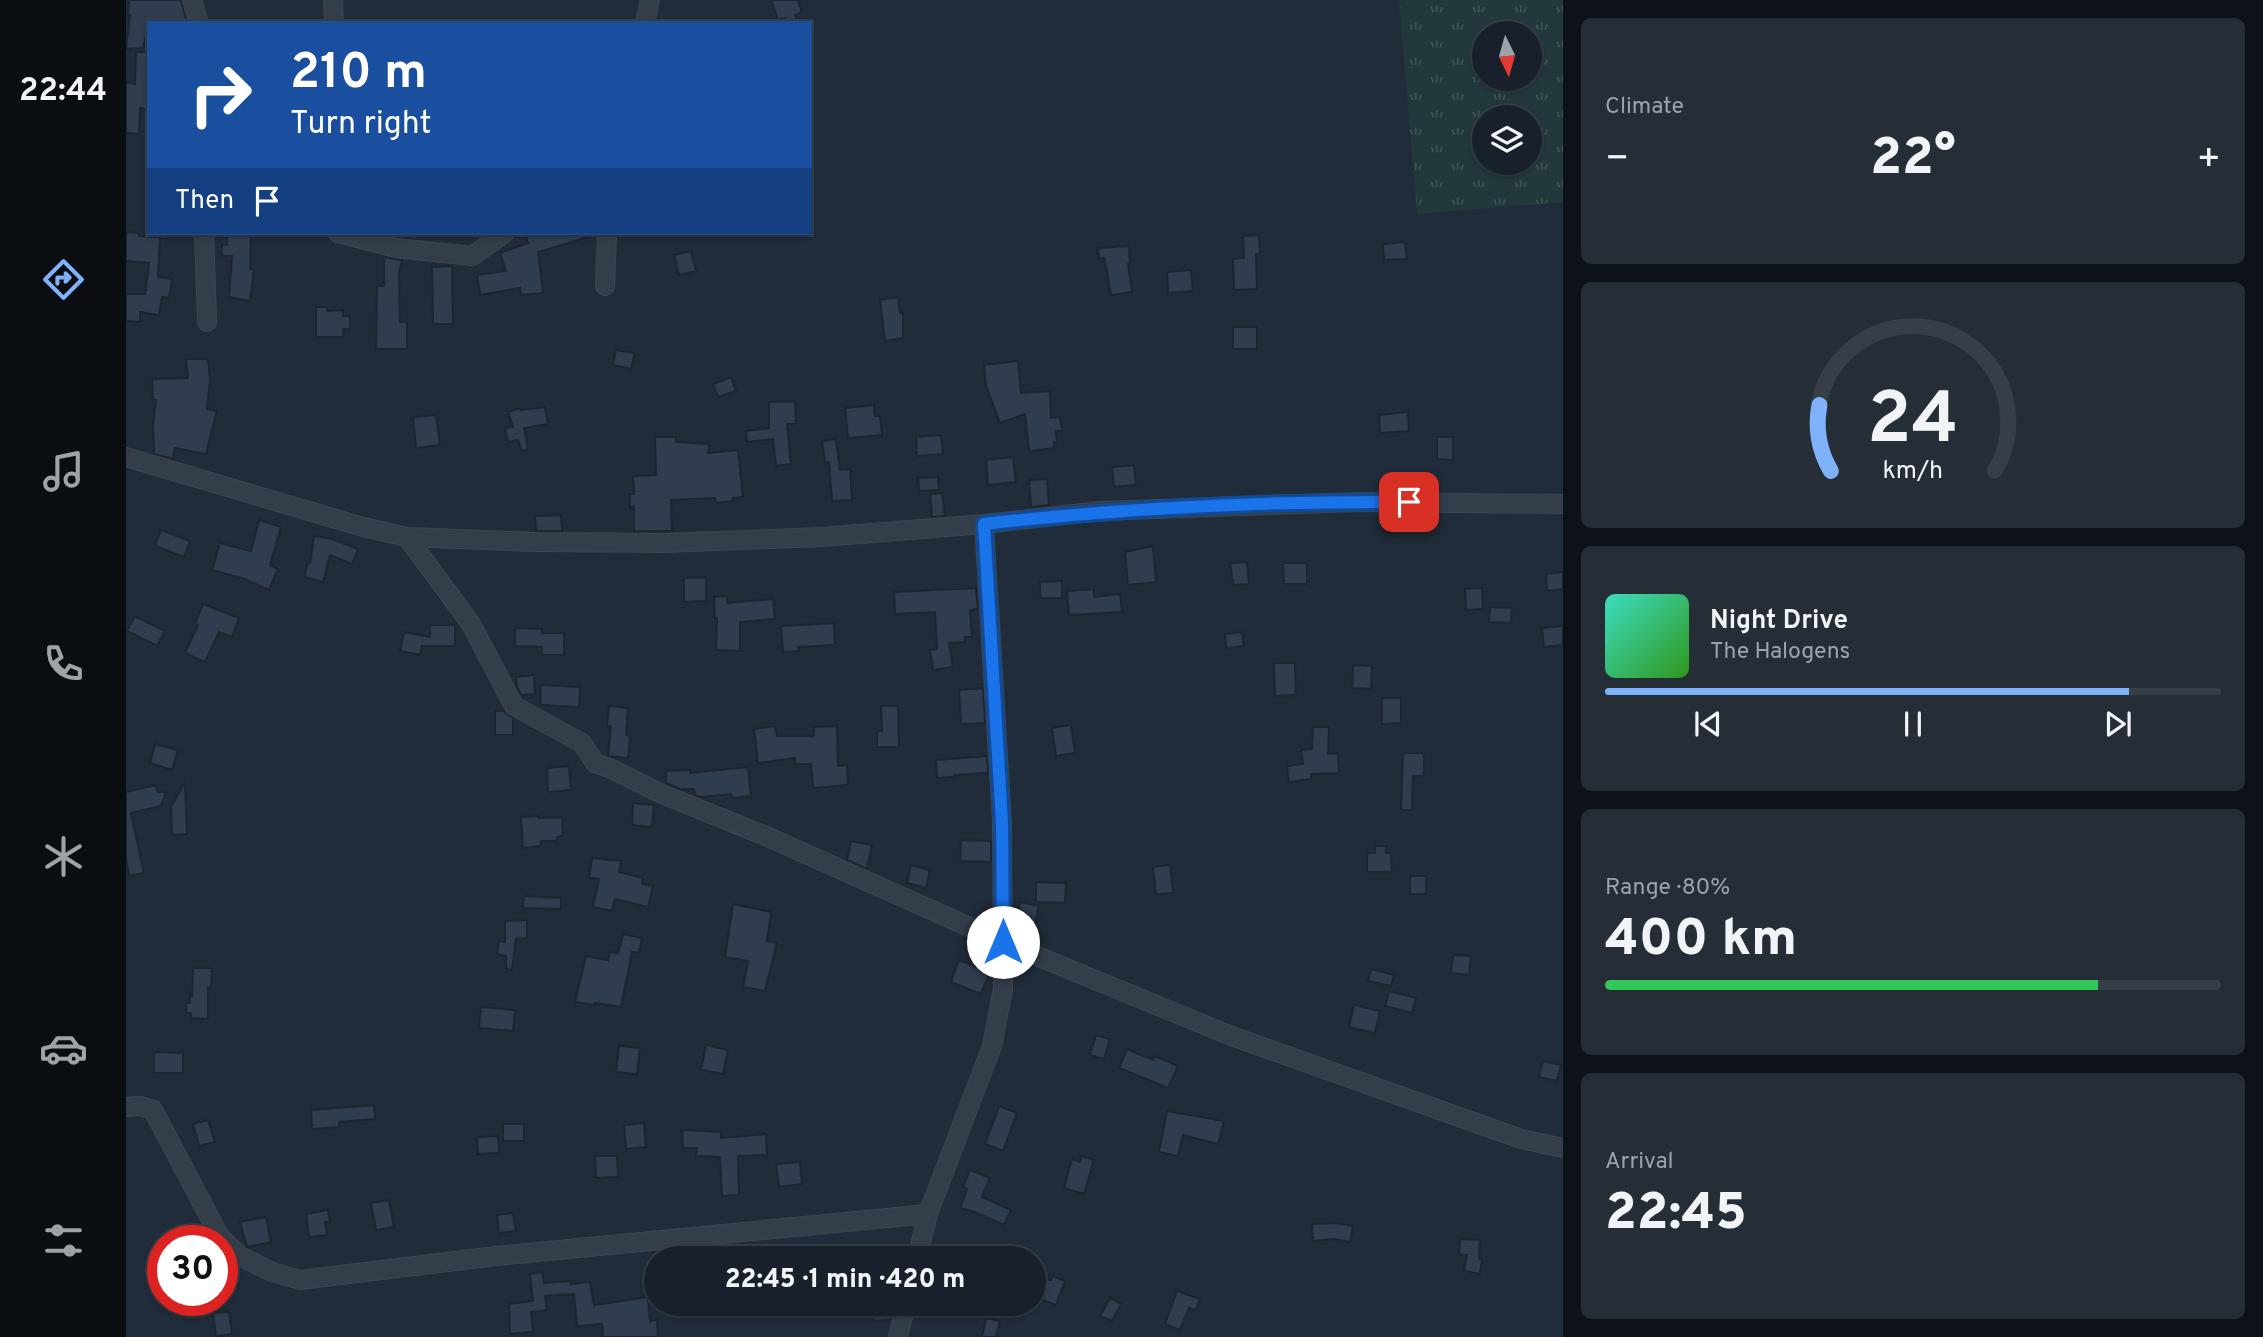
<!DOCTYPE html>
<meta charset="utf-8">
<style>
body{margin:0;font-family:Overpass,sans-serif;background:#252e37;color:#f1f3f6;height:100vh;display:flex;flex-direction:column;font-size:26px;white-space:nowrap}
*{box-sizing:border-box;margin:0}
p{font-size:23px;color:#9fa3a9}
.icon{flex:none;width:38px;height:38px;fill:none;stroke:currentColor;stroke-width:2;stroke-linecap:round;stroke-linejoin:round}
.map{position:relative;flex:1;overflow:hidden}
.side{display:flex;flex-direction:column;gap:18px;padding:18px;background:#0d1218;width:700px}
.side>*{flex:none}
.hud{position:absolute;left:21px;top:21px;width:665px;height:214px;border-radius:0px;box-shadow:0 2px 5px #0004,0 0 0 2px #363e47;background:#1a4fa0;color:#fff;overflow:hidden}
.needle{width:46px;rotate:175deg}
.fabs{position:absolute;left:1346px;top:21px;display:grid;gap:14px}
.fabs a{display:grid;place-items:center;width:70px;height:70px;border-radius:50%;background:#18212b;box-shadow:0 2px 5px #0004,0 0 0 2px #363e47;font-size:35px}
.speed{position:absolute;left:21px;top:1225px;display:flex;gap:14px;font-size:35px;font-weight:700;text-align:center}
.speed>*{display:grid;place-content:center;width:91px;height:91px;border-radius:50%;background:#18212b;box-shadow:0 2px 5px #0004,0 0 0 2px #363e47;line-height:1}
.speed .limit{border:10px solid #d22;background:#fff;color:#111}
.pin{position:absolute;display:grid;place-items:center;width:60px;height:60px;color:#fff;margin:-30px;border-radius:14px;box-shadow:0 4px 10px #0006}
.me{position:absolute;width:77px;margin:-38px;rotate:0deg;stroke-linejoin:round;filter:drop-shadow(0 0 5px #0008)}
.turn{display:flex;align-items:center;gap:24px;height:147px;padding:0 28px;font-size:32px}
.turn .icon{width:91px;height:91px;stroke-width:2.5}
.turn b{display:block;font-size:49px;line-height:60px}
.then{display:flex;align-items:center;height:66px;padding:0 28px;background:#0003;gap:14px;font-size:26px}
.big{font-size:52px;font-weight:800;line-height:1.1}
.side .widget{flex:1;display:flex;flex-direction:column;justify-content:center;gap:10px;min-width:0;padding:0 24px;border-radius:10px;background:#252e37}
.side .dial{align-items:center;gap:0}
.dial svg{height:182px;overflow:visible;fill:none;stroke:#363e47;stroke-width:7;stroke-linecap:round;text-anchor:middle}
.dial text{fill:#f1f3f6;stroke:none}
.song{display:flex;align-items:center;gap:21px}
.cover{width:84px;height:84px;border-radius:10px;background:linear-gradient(135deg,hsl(170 70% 55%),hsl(110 70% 35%))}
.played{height:7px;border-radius:4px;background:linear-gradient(90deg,#80b2fa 85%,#363e47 85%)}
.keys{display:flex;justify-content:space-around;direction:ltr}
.heat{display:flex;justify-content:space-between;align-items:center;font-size:38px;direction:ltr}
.charge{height:10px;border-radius:5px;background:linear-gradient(90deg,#34c759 80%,#363e47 0)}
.trip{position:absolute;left:518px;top:1246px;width:402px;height:70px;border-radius:35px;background:#18212b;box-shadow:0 2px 5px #0004,0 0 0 2px #363e47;font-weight:800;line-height:70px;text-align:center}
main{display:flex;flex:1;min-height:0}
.menu{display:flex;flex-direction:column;width:126px;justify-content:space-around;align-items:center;background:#0a0d11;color:#9fa3a9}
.menu .icon{width:49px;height:49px}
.menu .selected{color:#80b2fa}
.menu b{font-size:32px;color:#f1f3f6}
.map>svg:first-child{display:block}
</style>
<main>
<nav class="menu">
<b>22:44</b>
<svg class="icon selected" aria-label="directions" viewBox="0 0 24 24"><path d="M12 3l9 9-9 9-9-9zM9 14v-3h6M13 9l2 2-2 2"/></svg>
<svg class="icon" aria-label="music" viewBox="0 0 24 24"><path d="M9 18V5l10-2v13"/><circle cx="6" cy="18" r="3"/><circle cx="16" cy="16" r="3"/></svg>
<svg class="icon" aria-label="phone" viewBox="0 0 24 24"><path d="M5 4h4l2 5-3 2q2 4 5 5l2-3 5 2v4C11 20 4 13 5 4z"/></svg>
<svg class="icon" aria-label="climate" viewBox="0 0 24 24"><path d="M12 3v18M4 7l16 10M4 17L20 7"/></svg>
<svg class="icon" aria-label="car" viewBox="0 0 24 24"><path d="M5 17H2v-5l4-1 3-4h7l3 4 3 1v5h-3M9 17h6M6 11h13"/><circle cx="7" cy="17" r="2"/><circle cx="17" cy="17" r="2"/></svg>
<svg class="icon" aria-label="filters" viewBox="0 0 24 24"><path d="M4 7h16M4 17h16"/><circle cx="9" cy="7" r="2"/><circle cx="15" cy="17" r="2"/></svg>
</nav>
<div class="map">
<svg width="1437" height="1337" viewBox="0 0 1437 1337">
<defs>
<pattern id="grass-tufts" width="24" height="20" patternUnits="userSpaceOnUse" patternTransform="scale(1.75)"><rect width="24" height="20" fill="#22383b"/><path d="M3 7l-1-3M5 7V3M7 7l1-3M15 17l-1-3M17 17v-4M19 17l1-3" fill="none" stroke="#405356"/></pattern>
</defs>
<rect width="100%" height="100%" fill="#202c39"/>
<path fill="url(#grass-tufts)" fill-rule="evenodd" d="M1273,0H1437V202L1291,214ZM1358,33H1404V79H1358ZM1358,117H1404V163H1358Z"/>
<path fill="#2f3d4e" stroke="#1c2530" stroke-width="2" d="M3,0H55L61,23H23L17,48L0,49L4,15H2Z
M645,0H672L676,12L669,15L671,19L661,22L659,18L652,20Z
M10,52H23V110L14,108L13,134L0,133V82L9,84Z
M0,232L13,233V236L34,237L32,277L46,279L43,298L36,297L33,315L14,312V322L0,321V294H19L23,263L0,261Z
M101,233L125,234L124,269H128L124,301L103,297L106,256H96V245H101Z
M410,233H465L466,236L412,252L417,293L395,295L394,288L354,295L351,275L380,271L374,253L402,243L400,237Z
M1133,235L1134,254H1130L1131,289L1108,290L1107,259L1118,258L1117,236Z
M1279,242L1281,259L1258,260L1257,244Z
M1003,246L1004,264H1002L1006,292L985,295L980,265H979L978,258H973L972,248Z
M565,251L570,271L553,275L548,255Z
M258,257L276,260L273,273L274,322H281V349H250L251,286H258Z
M326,266L327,324H307L306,267Z
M1065,270L1067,291L1042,293L1041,272Z
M772,297L774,313H777V338L759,341L754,300Z
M190,307H201V311L217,310V316H224V329H217L218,337H190Z
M1107,327H1131V349H1107Z
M490,350L509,353L505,369L487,365Z
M60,359H82L84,380L81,409L91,411L80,454L49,448L47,459L28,454L27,425L30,400H27L26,379L62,378Z
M892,361L895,393L924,391L925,418L934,417L936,431H930L931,442H928V448L903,451L899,414L874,423L860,386L858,365Z
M605,377L610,391L592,397L587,384Z
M669,401L670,424H661L665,464L650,466L647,439L621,442L620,431L643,428V402Z
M748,405L749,416H754L756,435L722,438L719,408Z
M419,407L422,424L398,428L402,449L396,451L392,440L382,442L379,428L387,427L382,412L395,408V410Z
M1282,412L1283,431L1254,433L1253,415Z
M310,415L314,445L290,448L287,417Z
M815,435L817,454L791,456L790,437Z
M529,437H550V442L583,444L582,453L612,450L617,497L607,498V501L590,503L589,498L545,500L546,531H508V506L504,507V494H508L507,476L530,475Z
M1311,437H1327V460L1311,459Z
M710,439L714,470L724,469L726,500L706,501L703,462L699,463L696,441Z
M887,457L890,482L862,485L860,460Z
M1008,465L1010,485L988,487L986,467Z
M812,477L813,490L793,491L792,478Z
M921,479L923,505L905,507L903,480Z
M816,493L819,516L806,517L804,494Z
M435,515L436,531H410L409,516Z
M133,520L155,527L144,565L152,569L143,590L119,579L86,570L94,543L125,551Z
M35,530L64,541L58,557L29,546Z
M188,536L206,539L232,549L226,564L204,555L197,582L178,577L182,562L184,563Z
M1027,546L1030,582L1002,585L999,552Z
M1121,562L1123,584L1107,585L1104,563Z
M1157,563H1181V584H1158Z
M1437,572V589L1421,591L1420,574Z
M580,577V601L558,602V578Z
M936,581V598H914V582Z
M850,588L852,609L844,610L846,637H839V642L823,643L827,667L807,670L804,650L811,649L809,612L769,614L768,592Z
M1356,588L1357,609L1340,610L1339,589Z
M968,589V597L994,594L996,612L943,615L941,591Z
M601,596V603L647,599L649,619L614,622V651L590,650L591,618H589L588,597Z
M77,604L113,618L106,637L93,632L79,662L59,653L72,625L69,624Z
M1364,607L1386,608L1385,623L1363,622Z
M9,616L39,631L31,646L1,631Z
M708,623L709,645L672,647L673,651L657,652L655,626Z
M304,625H329V646H296L294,655L274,651L278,632L304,637Z
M1437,626V645L1418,647L1416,628Z
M389,628L416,629V633H438V655H416V647L389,646Z
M1116,632L1118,646L1100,648L1099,634Z
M1148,663H1169L1170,695L1149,696Z
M1227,665L1246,666L1245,689L1226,688Z
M408,675L409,694L395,695L391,687L390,677Z
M414,685L454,687L453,707L415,705Z
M857,688L859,723L835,724L833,690Z
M1256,698H1275V723L1256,724Z
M483,706L502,708L500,735L504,736L502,758L482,756L485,726H481Z
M755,706H772L773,747H751V731H756Z
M369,711H378L387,718V735H369Z
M945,725L949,753L930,756L926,728Z
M649,726L651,736H688V727L711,726L712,766L721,765L722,785L687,788L685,764H669V758L632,763L628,729Z
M1187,727H1203L1202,754L1212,753L1213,773L1185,774V779L1163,782L1161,766L1177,764L1175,750L1186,749Z
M29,744L52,750L46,770L24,763Z
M1277,753H1298V776H1287L1286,810H1275Z
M861,756L862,773L828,775V777L811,778L810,760Z
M443,766L445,790L422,792L421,768Z
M622,767L625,796L606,798L605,794L574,797L569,795L568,789H554L540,783V771L564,770V773Z
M59,782L61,834L46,835L45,807Z
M30,785L32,792H40L35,806L5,813L18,873L3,876L0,859V792Z
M507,803L528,805L526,827L506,825Z
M413,816V818L436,817L437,836L431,837V841H415V846L397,848L395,817Z
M835,840L865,841V862L834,861Z
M725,841L746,845L741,869L721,860Z
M1249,846H1260V853H1265L1266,872H1241V853H1249Z
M466,858L495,861L493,872L517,878L516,884L527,886L522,907L489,899L486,911L467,907L473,879L463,878Z
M785,865L804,870L800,888L781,883Z
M1044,865L1047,893L1030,894L1027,867Z
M1284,876H1300V894H1284Z
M910,882L940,883L939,903L910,902Z
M398,896L435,898V909L397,908Z
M894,902L913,906L907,933L888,929Z
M607,904L645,912L641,941L651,943L639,991L617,987L622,961L599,957Z
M401,920V938L390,939L386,970L380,969V956L371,954L373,941L379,942V921Z
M497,934L516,938L513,953L506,952L495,1007L469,1003V1005L449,1002L460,956L482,960L484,952L492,953Z
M1327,955L1345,956L1343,975L1325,973Z
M833,960L864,972L855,994L825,982Z
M67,968H86L85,987H82V1019L65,1018V1013H60V1003H64V995L66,996Z
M1245,969L1268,975L1265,986L1242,981Z
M1263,991L1290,998L1286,1013L1259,1006Z
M1228,1005L1254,1011L1249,1033L1223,1027Z
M355,1007L389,1010L387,1031L353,1028Z
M970,1035L984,1039L978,1059L964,1055Z
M580,1045L602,1050L597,1074L575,1070Z
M493,1046L514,1048L511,1074L490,1072Z
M1001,1049L1027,1060L1029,1056L1052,1066L1042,1088L993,1068Z
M28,1052L57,1053V1073H28Z
M1417,1061L1435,1065L1431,1081L1413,1077Z
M248,1105L249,1119L213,1122V1127L186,1129L185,1110Z
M873,1106L891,1113L877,1151L859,1144Z
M1041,1111L1098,1121L1092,1144L1057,1135L1052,1156L1033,1152Z
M82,1120L89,1142L73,1146L67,1124Z
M518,1123L520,1147L500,1149L498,1125Z
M377,1124H398V1141H377Z
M556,1130L595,1132V1138L640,1134L641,1155L612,1156L613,1195L596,1196L594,1157L570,1156L571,1148H557Z
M372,1136L373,1153L352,1154L351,1137Z
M469,1156H491L492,1177L470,1178Z
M955,1156L968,1160L958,1194L938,1188L946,1159L954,1162Z
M674,1162L676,1184L653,1187L650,1164Z
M844,1170L864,1178L856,1197L885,1210L878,1225L849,1212L834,1208L841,1189L837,1187Z
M263,1200L268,1227L250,1230L245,1203Z
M202,1210L204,1222H199L201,1235L183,1237L180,1214Z
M387,1213L390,1231L373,1233L371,1215Z
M140,1217L145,1242L121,1247L114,1222Z
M1209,1223L1227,1226L1224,1242L1208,1239L1187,1241L1186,1224Z
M1334,1239L1354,1240L1353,1259H1356L1354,1274L1338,1271L1341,1255H1333Z
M416,1272L418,1283L445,1281V1284L464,1282L468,1305L522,1297L524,1321L531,1320L532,1337H477L476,1324L451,1326L448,1294L419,1296L421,1310L405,1312L407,1332L384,1334L383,1304L407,1301L404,1274Z
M908,1276L925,1280L927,1276L939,1281L930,1305L908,1297Z
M1051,1291L1074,1299L1070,1310L1063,1308L1054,1330L1039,1324Z
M984,1298L995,1304L986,1321L974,1316Z
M744,1304H767L764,1320L748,1321Z
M103,1312L106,1334L90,1336L87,1313Z
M860,1318L874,1321L870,1337H856Z"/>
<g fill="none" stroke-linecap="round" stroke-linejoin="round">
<g stroke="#3d4753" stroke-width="20">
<path id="minor" d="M66,0L73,23
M207,0L208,23
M519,23L524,0
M78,233L81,322
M212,233L270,248L346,256L379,233
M479,286L481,233
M0,457L237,527L281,537L410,542L539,543L696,537L858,524L975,511L1232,502L1437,504
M281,537L345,624L388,706L456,743L469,763L488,770L536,794L642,837L877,942L1103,1035L1395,1139L1437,1148
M0,1107L15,1106L27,1110L94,1237L114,1256L146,1272L174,1280L370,1256L802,1214
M791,1258L802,1214L866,1046L877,989L876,822L858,524
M772,1337L780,1304"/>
</g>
<use href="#minor" stroke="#343e4a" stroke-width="18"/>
</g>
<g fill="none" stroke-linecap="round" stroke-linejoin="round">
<g stroke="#114b97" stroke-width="18">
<path id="route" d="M877,942L876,822L858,524C999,508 1141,501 1283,502"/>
</g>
<use href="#route" stroke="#1a73e8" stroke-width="12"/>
</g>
</svg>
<div class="fabs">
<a><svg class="needle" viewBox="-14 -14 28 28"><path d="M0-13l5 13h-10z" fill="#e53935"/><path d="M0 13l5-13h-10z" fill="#9fa3a9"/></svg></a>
<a><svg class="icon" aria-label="layers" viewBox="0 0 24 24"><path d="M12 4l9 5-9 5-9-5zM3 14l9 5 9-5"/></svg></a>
</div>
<div class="speed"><div class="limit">30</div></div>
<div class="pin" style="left:1283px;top:502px;background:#d93025"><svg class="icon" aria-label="arrive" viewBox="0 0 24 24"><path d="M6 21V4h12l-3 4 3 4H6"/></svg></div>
<svg class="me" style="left:877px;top:942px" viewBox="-20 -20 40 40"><circle r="19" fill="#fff"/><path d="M0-13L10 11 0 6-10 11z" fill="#1a73e8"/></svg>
<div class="trip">22:45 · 1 min · 420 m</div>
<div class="hud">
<div class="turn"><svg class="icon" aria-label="right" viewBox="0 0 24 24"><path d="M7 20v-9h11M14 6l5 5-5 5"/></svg><div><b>210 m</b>Turn right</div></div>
<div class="then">Then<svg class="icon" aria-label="arrive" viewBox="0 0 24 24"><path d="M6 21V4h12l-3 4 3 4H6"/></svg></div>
</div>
</div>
<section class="side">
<div class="widget"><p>Climate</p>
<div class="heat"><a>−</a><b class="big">22°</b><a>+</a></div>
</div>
<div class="widget dial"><svg viewBox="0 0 100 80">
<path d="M14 69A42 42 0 1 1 86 69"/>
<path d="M14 69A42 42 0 0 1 9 40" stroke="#80b2fa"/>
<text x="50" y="56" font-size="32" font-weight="700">24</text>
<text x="50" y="72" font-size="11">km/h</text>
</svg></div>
<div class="widget">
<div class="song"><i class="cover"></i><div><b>Night Drive</b><p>The Halogens</p></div></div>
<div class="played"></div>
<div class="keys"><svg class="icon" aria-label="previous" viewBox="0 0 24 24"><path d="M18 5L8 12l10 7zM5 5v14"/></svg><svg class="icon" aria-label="pause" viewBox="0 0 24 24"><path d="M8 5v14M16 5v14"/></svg><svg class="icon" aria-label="next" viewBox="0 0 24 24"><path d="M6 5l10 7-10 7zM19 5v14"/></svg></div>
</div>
<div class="widget"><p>Range · 80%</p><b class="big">400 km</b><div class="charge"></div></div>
<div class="widget"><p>Arrival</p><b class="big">22:45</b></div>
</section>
</main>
